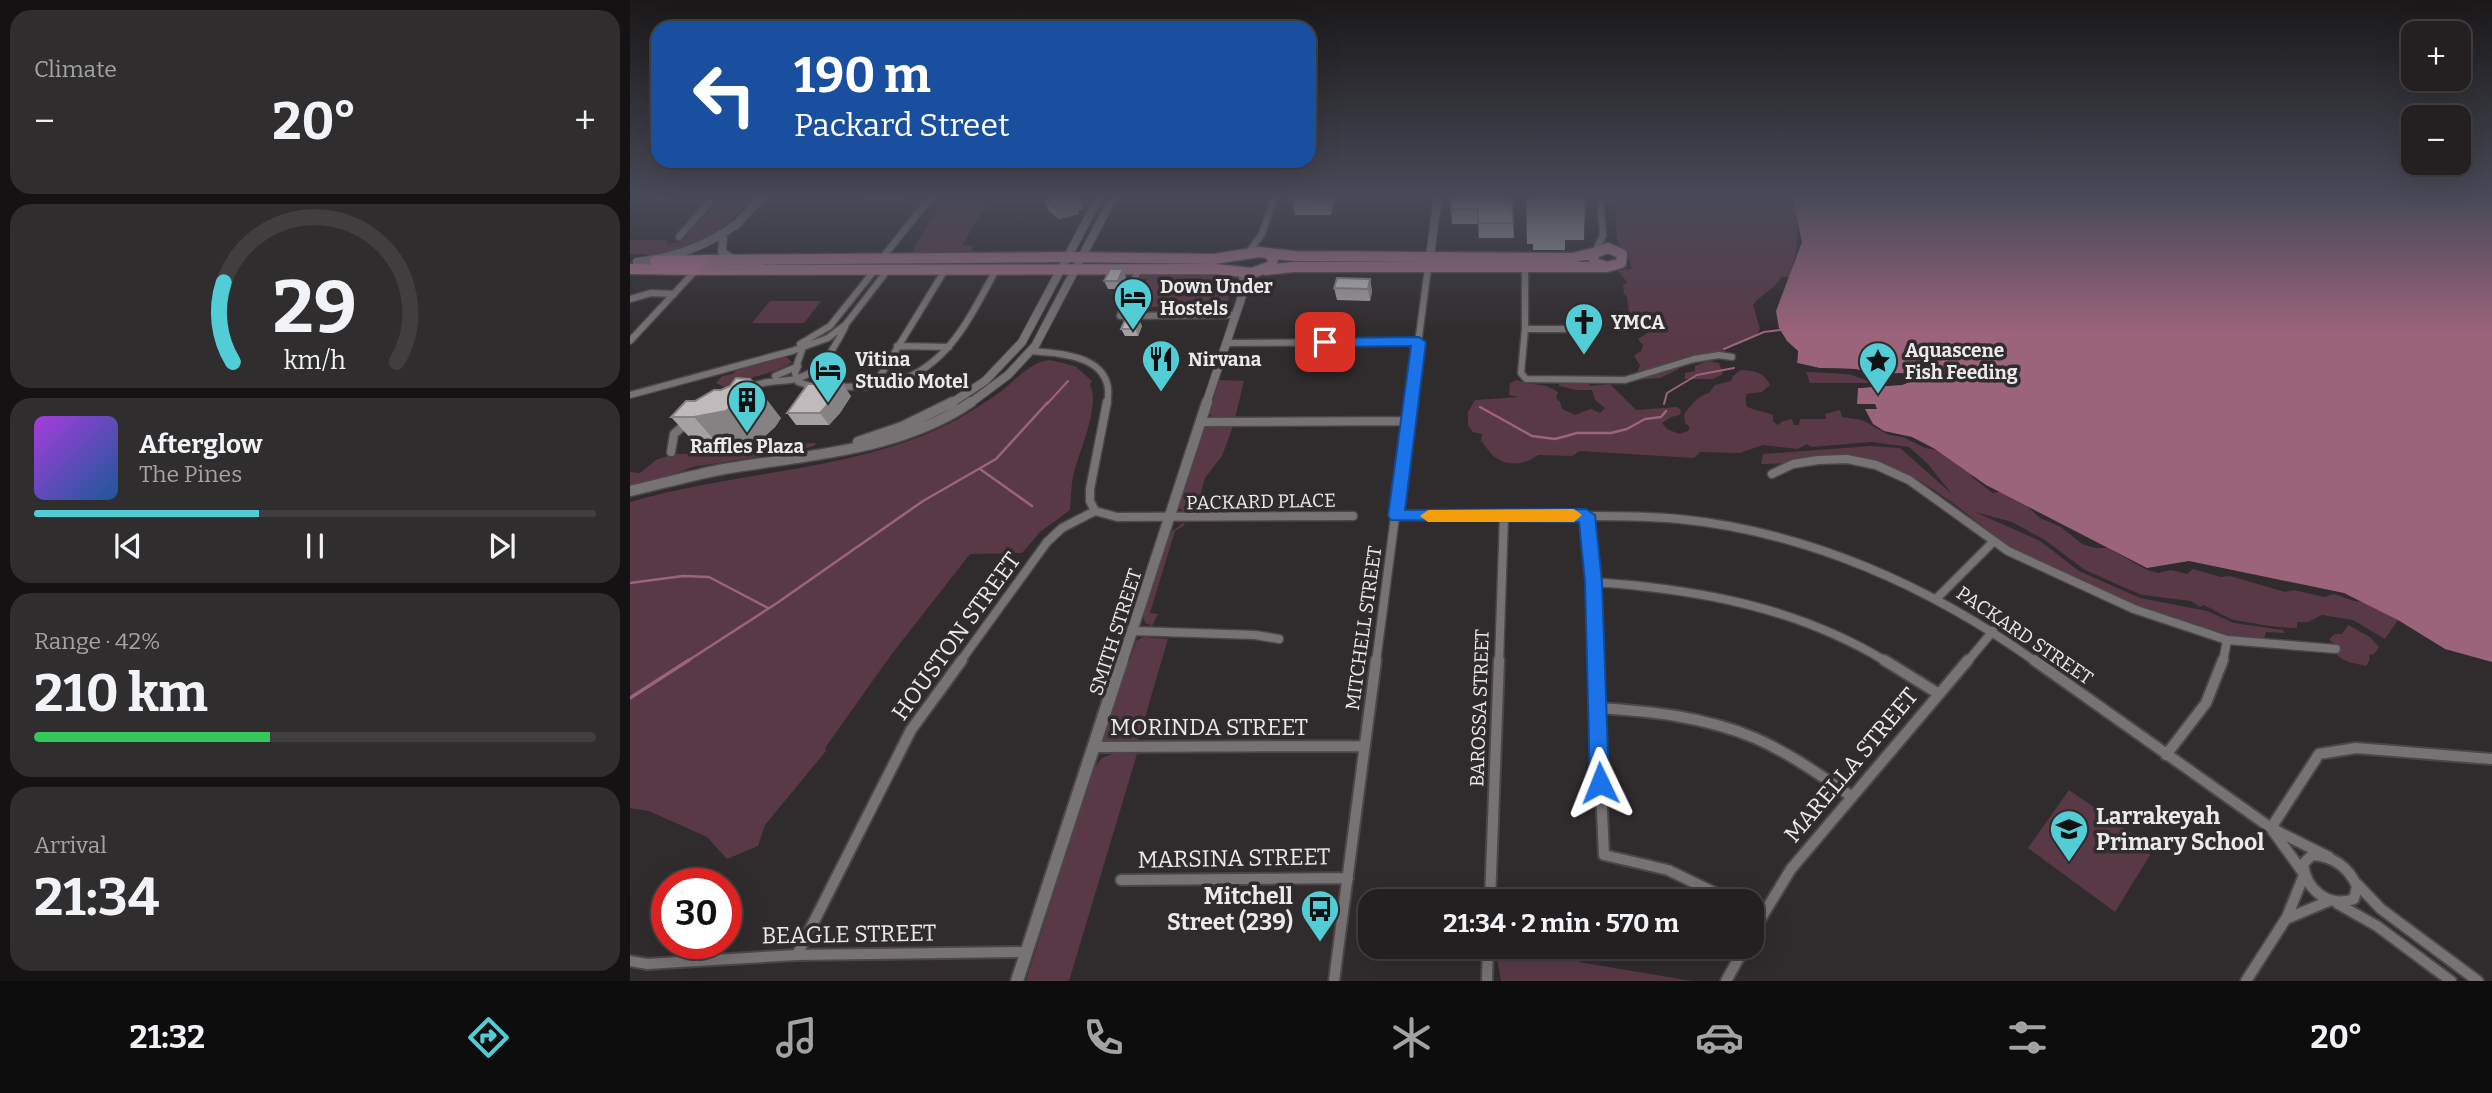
<!DOCTYPE html>
<meta charset="utf-8">
<style>
body{margin:0;font-family:Bitter,serif;background:#302d2f;color:#f1f3f6;height:100vh;display:flex;flex-direction:column;font-size:26px;white-space:nowrap}
*{box-sizing:border-box;margin:0}
p{font-size:23px;color:#a3a3a5}
.icon{flex:none;width:38px;height:38px;fill:none;stroke:currentColor;stroke-width:2;stroke-linecap:round;stroke-linejoin:round}
.map{position:relative;flex:1;overflow:hidden}
.side{display:flex;flex-direction:column;gap:10px;padding:10px;background:#141213;width:630px}
.side>*{flex:none}
.top-card{position:absolute;left:21px;top:21px;width:665px;height:147px;border-radius:21px;box-shadow:0 7px 28px #0002,0 0 0 2px #413e40;background:#1a4fa0;color:#fff;overflow:hidden}
.tools{position:absolute;left:1771px;top:21px;display:grid;gap:14px}
.tools a{display:grid;place-items:center;width:70px;height:70px;border-radius:14px;background:#242022;box-shadow:0 7px 28px #0002,0 0 0 2px #413e40;font-size:35px}
.speed{position:absolute;left:21px;top:868px;display:flex;gap:14px;font-size:35px;font-weight:700;text-align:center}
.speed>*{display:grid;place-content:center;width:91px;height:91px;border-radius:50%;background:#242022;box-shadow:0 7px 28px #0002,0 0 0 2px #413e40;line-height:1}
.speed .limit{border:10px solid #d22;background:#fff;color:#111}
.pin{position:absolute;display:grid;place-items:center;width:60px;height:60px;color:#fff;margin:-30px;border-radius:14px;box-shadow:0 4px 10px #0006}
.me{position:absolute;width:77px;margin:-38px;rotate:358deg;stroke-linejoin:round;filter:drop-shadow(0 0 5px #0008)}
.turn{display:flex;align-items:center;gap:24px;height:147px;padding:0 28px;font-size:32px}
.turn .icon{width:91px;height:91px;stroke-width:2.5}
.turn b{display:block;font-size:49px;line-height:60px}
.big{font-size:52px;font-weight:700;line-height:1.1}
.side .tile{flex:1;display:flex;flex-direction:column;justify-content:center;gap:10px;min-width:0;padding:0 24px;border-radius:21px;background:#302d2f}
.side .dial{align-items:center;gap:0}
.dial svg{height:182px;overflow:visible;fill:none;stroke:#413e40;stroke-width:7;stroke-linecap:round;text-anchor:middle}
.dial text{fill:#f1f3f6;stroke:none}
.song{display:flex;align-items:center;gap:21px}
.cover{width:84px;height:84px;border-radius:10px;background:linear-gradient(135deg,hsl(280 70% 55%),hsl(210 70% 35%))}
.played{height:7px;border-radius:4px;background:linear-gradient(90deg,#52ccd5 40%,#413e40 40%)}
.keys{display:flex;justify-content:space-around;direction:ltr}
.heat{display:flex;justify-content:space-between;align-items:center;font-size:38px;direction:ltr}
.charge{height:10px;border-radius:5px;background:linear-gradient(90deg,#34c759 42%,#413e40 0)}
.trip{position:absolute;left:728px;top:889px;width:406px;height:70px;border-radius:21px;background:#242022;box-shadow:0 7px 28px #0002,0 0 0 2px #413e40;font-weight:700;line-height:70px;text-align:center}
.menu{display:flex;height:112px;justify-content:space-around;align-items:center;background:#0e0d0e;color:#a3a3a5}
.menu .icon{width:49px;height:49px}
.menu .active{color:#52ccd5}
.menu b{font-size:32px;color:#f1f3f6}
main{display:flex;flex:1;min-height:0}
.map>svg:first-child{display:block}
</style>
<main>
<section class="side">
<div class="tile"><p>Climate</p>
<div class="heat"><a>−</a><b class="big">20°</b><a>+</a></div>
</div>
<div class="tile dial"><svg viewBox="0 0 100 80">
<path d="M14 69A42 42 0 1 1 86 69"/>
<path d="M14 69A42 42 0 0 1 10 34" stroke="#52ccd5"/>
<text x="50" y="56" font-size="32" font-weight="700">29</text>
<text x="50" y="72" font-size="11">km/h</text>
</svg></div>
<div class="tile">
<div class="song"><i class="cover"></i><div><b>Afterglow</b><p>The Pines</p></div></div>
<div class="played"></div>
<div class="keys"><svg class="icon" aria-label="previous" viewBox="0 0 24 24"><path d="M18 5L8 12l10 7zM5 5v14"/></svg><svg class="icon" aria-label="pause" viewBox="0 0 24 24"><path d="M8 5v14M16 5v14"/></svg><svg class="icon" aria-label="next" viewBox="0 0 24 24"><path d="M6 5l10 7-10 7zM19 5v14"/></svg></div>
</div>
<div class="tile"><p>Range · 42%</p><b class="big">210 km</b><div class="charge"></div></div>
<div class="tile"><p>Arrival</p><b class="big">21:34</b></div>
</section>
<div class="map">
<svg width="1862" height="981" viewBox="0 0 1862 981">
<rect width="100%" height="100%" fill="#302b2d"/>
<path fill="#5a3947" d="M94,196H125C84,237 72,246 15,258L18,254H0V240H37V243C45,244 52,242 58,236L57,231L60,225H66Z
M981,196H1154L1163,199C1170,228 1169,249 1159,277H1151C1145,289 1131,294 1123,305L1130,329L1127,335C1104,341 1086,358 1062,364L1057,360L1047,370L1030,378L1015,379L1007,373L1010,365L1004,356L1011,351L1013,345L1008,339L1019,332L1026,331L1020,321H1000L997,297L994,293L993,285L997,282L987,270L980,271L1002,269L998,256L987,241L985,206L980,201Z
M310,205L356,206L332,245L344,246L339,254L286,253L283,249Z
M508,275H581L602,279L597,306L502,307L503,298L511,295L517,278L507,281Z
M140,301H191L174,323H122Z
M156,357L162,362C146,374 113,378 94,387L86,383L92,376L102,374L112,367Z
M420,360L445,366L462,381L460,385C471,405 448,454 443,476C441,487 441,499 440,510L410,532L392,553L340,554L261,655L195,748L196,751L135,825L128,846L97,859L77,837L19,811L0,808V502C96,474 199,472 292,436C317,426 341,412 363,397C381,386 399,361 420,360Z
M1077,361L1089,363L1093,374L1083,379H1055V373L1065,371V366Z
M1111,370C1124,370 1135,373 1140,385L1132,392L1116,394V406C1125,411 1133,411 1143,415V421L1148,425L1153,421L1162,419L1164,425H1169L1170,419H1196L1195,414L1210,410L1212,417L1232,420L1259,435L1273,437L1295,448L1312,451L1334,464L1343,478L1363,493L1374,491L1389,499L1410,518L1431,527L1452,544L1465,548H1478L1517,570L1528,573L1541,570L1557,574L1563,569L1591,577L1600,576L1655,592L1664,590L1694,597L1704,594L1724,601L1738,602L1768,620L1755,639L1723,620L1692,615L1678,622H1667V628C1645,628 1624,623 1604,620C1597,618 1582,608 1573,605L1570,607L1561,601L1512,595L1491,586L1455,570L1415,540L1382,522L1345,512L1410,541L1449,571L1510,598L1577,611L1604,623L1653,630L1655,633L1636,632L1634,640C1568,634 1503,605 1443,577C1426,570 1406,563 1390,553C1341,521 1295,472 1237,459C1200,451 1167,465 1131,464L1133,454L1241,446L1270,448L1322,494L1297,463L1279,447L1242,442L1181,447L1177,444L1168,449L1133,445L1110,453L1070,452L1064,458L950,451L942,456L908,455C896,464 880,467 866,458C860,454 856,446 851,441L852,434L843,432L838,426V412L845,400L888,397L879,395L880,383L887,380C903,387 912,381 928,392L926,398L930,402L932,409L945,415L961,409L970,413L975,408L965,400L962,390H946L929,386V383L955,381L961,386L980,384L1006,410L1047,407L1051,410L1050,415L1041,417L1032,423L1037,429L1049,434L1058,431L1060,427L1055,423L1054,415C1059,407 1068,395 1079,393L1085,385L1101,381L1103,376Z
M1176,372L1217,373L1243,383H1180Z
M589,380L614,381L605,418L582,417L579,412Z
M578,426H603L592,456L575,478L565,514L555,513L548,507L574,429Z
M186,443L184,446L171,450L62,467L40,476L0,487V472L10,473L26,460L43,454L100,453L122,450L127,445Z
M553,523L555,525L545,531L520,613L528,614L522,626L515,623L513,616L540,533Z
M1718,625L1740,637L1749,647L1744,654L1739,655L1740,659L1736,666C1725,663 1716,663 1707,655L1705,645L1699,639L1705,634H1712Z
M513,637L538,639L508,741L478,742L474,739L506,641Z
M482,754H507L439,981H396L464,768L472,758Z
M1439,790L1516,843L1520,855L1485,912L1398,848Z
M875,947L933,949L946,955L949,962L1062,981H871L867,959Z"/>
<path fill="#9b647b" d="M1162,196H1862V662L1815,649L1768,620L1714,593L1559,561L1517,568L1356,485L1305,449L1282,437L1254,431L1243,424L1235,409H1247L1245,404H1227L1228,388L1275,384L1282,377L1270,373L1248,375L1225,369L1189,368L1167,363L1168,351L1157,341L1149,328L1146,311L1172,242Z"/>
<path fill="#302b2d" d="M1150,337L1168,351L1167,363L1189,368L1225,369L1248,375L1276,373L1282,377V381L1272,385L1228,388V384L1279,379L1187,372L1166,366L1163,361L1164,352Z"/>
<g fill="none" stroke-linecap="round" stroke-linejoin="round">
<path stroke="#9b647b" stroke-width="2" d="M1094,349L1134,332L1151,330
M417,404L438,381
M1034,404L1037,393L1067,375L1104,368"/>
<path stroke="#9b647b" stroke-width="2.5" d="M850,407L902,436L925,439L947,433H981L997,429L1015,419L1031,417L1036,411
M350,469L402,506
M0,583L53,576L79,577L138,608
M56,662L147,603L293,501L366,459L418,402"/>
<path stroke="#9b647b" stroke-width="3.5" d="M0,698L59,660"/>
<g stroke="#4b4748" stroke-width="9">
<path id="minor-far2" d="M49,237L85,196
M965,252L973,235L970,196
M618,253L632,234L645,196
M252,258L302,196
M895,263V329L891,373L896,379L995,380L1064,359L1089,355L1102,357
M508,270L490,316L606,315
M0,299L21,293L44,294
M895,329H965
M0,341L66,270
M596,343L789,342
M170,344L200,326L244,271
M267,346L319,347
M401,351C434,353 487,357 477,404
M168,366L165,373L168,382L184,387
M145,376L166,367L173,347
M244,386L315,270
M207,387C225,386 250,389 267,382C321,363 340,316 366,270
M116,389C131,381 144,382 160,380C189,376 203,351 215,327
M0,395L162,351L198,338L216,324L257,271
M780,404L798,268"/>
</g>
<g stroke="#4b4748" stroke-width="11">
<path id="minor-far1" d="M477,402L460,489V501L465,511L487,517L723,516
M570,422L778,421
M41,452L44,434L59,421
M1142,474L1163,464L1188,460L1217,459L1246,465L1279,480L1378,551L1504,609L1597,640L1706,649
M956,515L963,582L966,662
M767,516C822,516 877,516 932,516C971,516 1010,515 1049,519C1179,532 1301,587 1406,662
M963,582C1067,589 1167,607 1257,662
M1307,598L1363,542
M503,631L625,635L649,639
M330,662L417,542L432,528L465,511
M746,662L780,402
M869,662L874,515
M1337,662L1363,631
M1593,662L1597,640"/>
</g>
<g stroke="#4b4748" stroke-width="14">
<path id="minor" d="M965,660L974,855L1038,870L1102,901
M1254,660L1309,694
M1404,660L1641,828L1699,857
M967,708C1021,711 1075,717 1125,738C1159,753 1190,775 1221,796
M466,747L735,746
M1536,755L1576,703L1593,660
M1641,828L1689,754L1726,748L1862,759
M1643,831L1672,871
M1682,855C1704,856 1718,867 1727,886L1724,899C1698,908 1676,890 1673,864Z
M491,880L718,878
M1727,884L1751,909L1848,981
M860,901L869,660
M1708,904L1747,926L1821,981
M1656,919L1699,901
M1122,933L1161,869L1338,660
M167,955L281,730L332,660
M0,961L17,964L167,955L397,952
M704,981L746,660
M857,981L858,947
M1096,981L1115,947
M1616,981L1657,917L1674,875"/>
</g>
<g stroke="#4b4748" stroke-width="10">
<path id="tertiary-far2" d="M105,226L133,196
M93,239L92,252L103,259
M800,256L808,196
M7,262C45,257 78,246 109,222
M320,404L355,381L392,342L470,196
M339,404L378,375L405,346L484,196
M576,404L613,293V272"/>
</g>
<g stroke="#4b4748" stroke-width="13">
<path id="tertiary-far1" d="M228,442L272,427L323,402
M0,491C31,484 63,475 94,469C177,455 270,451 341,402
M492,662L577,402"/>
</g>
<g stroke="#4b4748" stroke-width="16">
<path id="tertiary" d="M387,981L492,660"/>
</g>
<g stroke="#4b4748" stroke-width="13">
<path id="primary" d="M978,248L992,254L991,263L977,267L965,263L962,254Z
M73,260L437,257L584,259L629,252L664,256L942,258L963,253
M66,270L585,269L622,273L641,266L643,259L638,253
M636,270L663,267H977"/>
</g>
<g stroke="#4b4748" stroke-width="13">
<path id="trunk" d="M25,261L73,260
M0,269L66,270L73,260"/>
</g>
<use href="#minor-far2" stroke="#777274" stroke-width="6"/>
<use href="#minor-far1" stroke="#777274" stroke-width="8"/>
<use href="#minor" stroke="#777274" stroke-width="10"/>
<use href="#tertiary-far2" stroke="#777274" stroke-width="8"/>
<use href="#tertiary-far1" stroke="#777274" stroke-width="10"/>
<use href="#tertiary" stroke="#777274" stroke-width="12"/>
<use href="#primary" stroke="#a07387" stroke-width="10"/>
<use href="#trunk" stroke="#ae748d" stroke-width="10"/>
</g>
<path fill="#a5a0a2" d="M231,196H274L271,200H233Z
M413,196L454,208L448,211L449,214L429,219L419,211Z
M706,196L701,215H665L662,199Z
M882,196L884,238H849L848,224H822L821,209Z
M896,196H955L954,240H935V250H903V244H897Z
M496,277L491,289H478L474,281Z
M740,279L742,291L740,301L707,300L704,288Z
M512,326L508,336H495L491,329Z
M221,396L210,413L199,425H166L157,413Z
M65,401L151,418L145,427L124,446L94,451H72L41,417Z"/>
<path fill="#868284" d="M441,196H450L454,208L448,211L449,214L429,219L423,204Z
M699,196H706L701,215L698,200Z
M493,269L496,277L491,289L488,281Z
M740,279L742,291L740,301L738,289Z
M509,318L512,326L508,336L505,329Z
M124,383L151,418L145,427L124,446L94,451L64,417Z
M213,384L221,396L210,413L199,425L190,413Z"/>
<path fill="#c0babc" stroke="#868284" stroke-width="2" d="M413,196H441L443,198L423,204Z
M663,196H699L698,200L662,199Z
M822,196H882L883,223H848V209H821Z
M896,196H935V204L902,203V198H896Z
M480,269H493L488,281H474Z
M707,278L740,279L738,289L704,288Z
M496,318H509L505,329H491Z
M106,378L120,379L124,383L118,393L96,411L64,417H41L56,401H65L84,390H91L100,386Z
M178,384H213L201,401L190,413H157Z"/>
<linearGradient id="sky" x2="0" y2="1"><stop stop-color="#1a1819"/><stop offset="0.59" stop-color="#484a57"/><stop offset="1" stop-color="#484a57" stop-opacity="0"/></linearGradient>
<rect width="1862" height="334" fill="url(#sky)"/>
<path fill="#1a73e8" stroke="#114b97" stroke-width="2" d="M789,337L796,342L775,510L956,509L965,515L972,582L979,783L977,789L970,792L962,789L960,783L955,582L949,522L761,520L758,516L781,346L695,347L688,342L695,338Z"/>
<path fill="#f59e0b" d="M944,509L952,515L944,522H798L790,516L798,510Z"/>
<defs>
<g id="hotel-pin" transform="scale(2.0125)"><path d="M0 17L-7.5 6A9.5 9.5 0 1 1 7.5 6Z" fill="#52ccd5" stroke="#302b2d"/><path d="M-6-4.5h1.5V1H6V5H4.5V3h-9V5H-6ZM-4 0a1.8 1.8 0 1 1 3.6 0ZM.5 0V-2.5h3Q6-2.5 6 0Z" fill="#111"/></g>
<g id="church-pin" transform="scale(2.0125)"><path d="M0 17L-7.5 6A9.5 9.5 0 1 1 7.5 6Z" fill="#52ccd5" stroke="#302b2d"/><path d="M-1.2-6h2.4v3.5h3.3v2.4h-3.3V6h-2.4V-.1h-3.3v-2.4h3.3Z" fill="#111"/></g>
<g id="restaurant-pin" transform="scale(2.0125)"><path d="M0 17L-7.5 6A9.5 9.5 0 1 1 7.5 6Z" fill="#52ccd5" stroke="#302b2d"/><path d="M-5-6h1v4h1v-4h1v4h1v-4h1v5L-1.5 .5V6h-2V.5L-5-1ZM5-6V6H3V1.5H1.5Q1.5-4 5-6Z" fill="#111"/></g>
<g id="sight-pin" transform="scale(2.0125)"><path d="M0 17L-7.5 6A9.5 9.5 0 1 1 7.5 6Z" fill="#52ccd5" stroke="#302b2d"/><path d="M0-6L1.8-2.2L6-1.7L2.9 1.2L3.7 5.4L0 3.3L-3.7 5.4L-2.9 1.2L-6-1.7L-1.8-2.2Z" fill="#111"/></g>
<g id="building-pin" transform="scale(2.0125)"><path d="M0 17L-7.5 6A9.5 9.5 0 1 1 7.5 6Z" fill="#52ccd5" stroke="#302b2d"/><path d="M-4-6H4V6H1V3H-1V6H-4ZM-2.5-4.3h1.7v1.8h-1.7ZM.8-4.3h1.7v1.8H.8ZM-2.5-1h1.7V.8h-1.7ZM.8-1h1.7V.8H.8Z" fill="#111"/></g>
<g id="school-pin" transform="scale(2.0125)"><path d="M0 17L-7.5 6A9.5 9.5 0 1 1 7.5 6Z" fill="#52ccd5" stroke="#302b2d"/><path d="M0-5L7-2L0 1L-7-2ZM-4 1L0 2.5L4 1V4Q0 6-4 4Z" fill="#111"/></g>
<g id="bus-pin" transform="scale(2.0125)"><path d="M0 17L-7.5 6A9.5 9.5 0 1 1 7.5 6Z" fill="#52ccd5" stroke="#302b2d"/><path d="M-5-6H5V4H4V6H2V4H-2V6H-4V4H-5ZM-3.5-4V0h7V-4ZM-3.5 1.2v1.5H-2V1.2ZM2 1.2v1.5H3.5V1.2Z" fill="#111"/></g>
</defs>
<g fill-rule="evenodd">
<use href="#hotel-pin" x="503" y="297"/>
<use href="#church-pin" x="954" y="322"/>
<use href="#restaurant-pin" x="531" y="359"/>
<use href="#sight-pin" x="1248" y="361"/>
<use href="#hotel-pin" x="198" y="370"/>
<use href="#building-pin" x="117" y="400"/>
<use href="#school-pin" x="1439" y="829"/>
<use href="#bus-pin" x="690" y="909"/>
</g>
<g text-anchor="middle" stroke-width="7" stroke-linejoin="round" paint-order="stroke">
<g font-size="19" font-weight="bold" fill="#ece9ea" stroke="#302b2d" text-anchor="start">
<text x="530" y="293">Down Under<tspan x="530" dy="22">Hostels</tspan></text>
<text x="981" y="329">YMCA</text>
<text x="1275" y="357">Aquascene<tspan x="1275" dy="22">Fish Feeding</tspan></text>
<text x="225" y="366">Vitina<tspan x="225" dy="22">Studio Motel</tspan></text>
<text x="558" y="366">Nirvana</text>
<text x="117" y="453" text-anchor="middle">Raffles Plaza</text>
</g>
<g font-size="19" fill="#ece9ea" stroke="#302b2d">
<text transform="translate(631 501) rotate(-1)" y="7">PACKARD PLACE</text>
<text transform="translate(733 628) rotate(-82)" y="7">MITCHELL STREET</text>
<text transform="translate(485 632) rotate(-72)" y="7">SMITH STREET</text>
<text transform="translate(1395 635) rotate(34)" y="7">PACKARD STREET</text>
<text transform="translate(849 708) rotate(-88)" y="7">BAROSSA STREET</text>
</g>
<g font-size="23" fill="#ece9ea" stroke="#302b2d">
<text transform="translate(326 636) rotate(-54)" y="8">HOUSTON STREET</text>
<text x="579" y="735">MORINDA STREET</text>
<text transform="translate(1221 765) rotate(-50)" y="8">MARELLA STREET</text>
<text transform="translate(604 858) rotate(-1)" y="8">MARSINA STREET</text>
<text transform="translate(219 934) rotate(-1)" y="8">BEAGLE STREET</text>
</g>
<g font-size="23" font-weight="bold" fill="#ece9ea" stroke="#302b2d" text-anchor="start">
<text x="1466" y="824">Larrakeyah<tspan x="1466" dy="26">Primary School</tspan></text>
<text x="663" y="904" text-anchor="end">Mitchell<tspan x="663" dy="26">Street (239)</tspan></text>
</g>
</g>
</svg>
<div class="tools">
<a>+</a>
<a>−</a>
</div>
<div class="speed"><div class="limit">30</div></div>
<div class="pin" style="left:695px;top:342px;background:#d93025"><svg class="icon" aria-label="arrive" viewBox="0 0 24 24"><path d="M6 21V4h12l-3 4 3 4H6"/></svg></div>
<svg class="me" style="left:970px;top:783px" viewBox="-20 -20 40 40"><path d="M0-17L14 15 0 8-14 15z" fill="#1a73e8" stroke="#fff" stroke-width="4"/></svg>
<div class="trip">21:34 · 2 min · 570 m</div>
<div class="top-card">
<div class="turn"><svg class="icon" aria-label="left" viewBox="0 0 24 24"><path d="M17 20v-9H6M10 6l-5 5 5 5"/></svg><div><b>190 m</b>Packard Street</div></div>
</div>
</div>
</main>
<nav class="menu">
<b>21:32</b>
<svg class="icon active" aria-label="directions" viewBox="0 0 24 24"><path d="M12 3l9 9-9 9-9-9zM9 14v-3h6M13 9l2 2-2 2"/></svg>
<svg class="icon" aria-label="music" viewBox="0 0 24 24"><path d="M9 18V5l10-2v13"/><circle cx="6" cy="18" r="3"/><circle cx="16" cy="16" r="3"/></svg>
<svg class="icon" aria-label="phone" viewBox="0 0 24 24"><path d="M5 4h4l2 5-3 2q2 4 5 5l2-3 5 2v4C11 20 4 13 5 4z"/></svg>
<svg class="icon" aria-label="climate" viewBox="0 0 24 24"><path d="M12 3v18M4 7l16 10M4 17L20 7"/></svg>
<svg class="icon" aria-label="car" viewBox="0 0 24 24"><path d="M5 17H2v-5l4-1 3-4h7l3 4 3 1v5h-3M9 17h6M6 11h13"/><circle cx="7" cy="17" r="2"/><circle cx="17" cy="17" r="2"/></svg>
<svg class="icon" aria-label="filters" viewBox="0 0 24 24"><path d="M4 7h16M4 17h16"/><circle cx="9" cy="7" r="2"/><circle cx="15" cy="17" r="2"/></svg>
<b>20°</b>
</nav>
